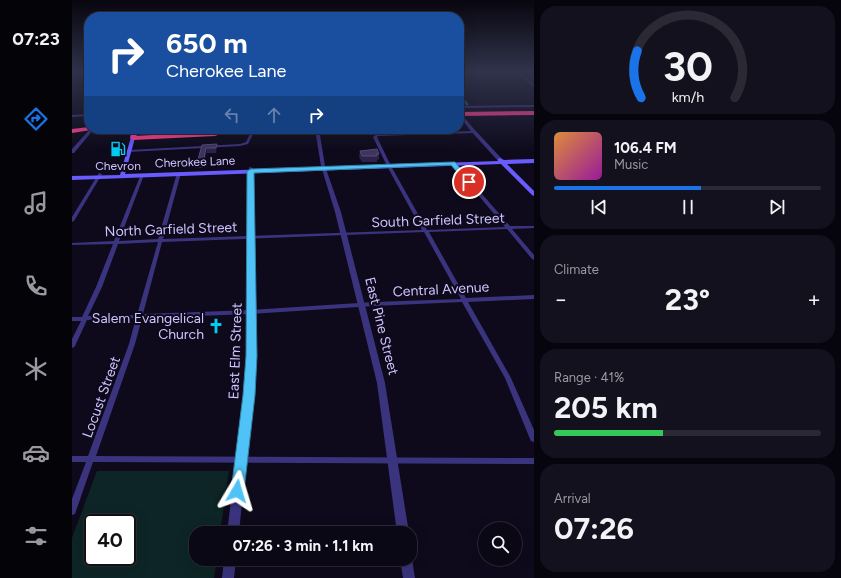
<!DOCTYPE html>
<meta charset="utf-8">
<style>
body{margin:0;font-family:Figtree,sans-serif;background:#13111e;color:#f1f3f6;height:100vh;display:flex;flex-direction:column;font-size:15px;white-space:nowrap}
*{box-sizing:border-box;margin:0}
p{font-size:13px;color:#999aa0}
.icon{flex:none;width:22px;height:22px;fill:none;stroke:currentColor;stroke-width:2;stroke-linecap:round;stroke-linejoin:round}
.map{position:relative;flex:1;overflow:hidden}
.details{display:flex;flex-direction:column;gap:6px;padding:6px;background:#06040c;width:307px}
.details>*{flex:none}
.banner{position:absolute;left:12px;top:12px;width:380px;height:122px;border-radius:16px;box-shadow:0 4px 16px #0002,0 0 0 1px #2a2934;background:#1a4fa0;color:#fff;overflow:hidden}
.tools{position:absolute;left:406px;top:522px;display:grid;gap:8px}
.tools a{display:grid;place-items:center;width:44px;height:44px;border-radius:50%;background:#0a0815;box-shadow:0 4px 16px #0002,0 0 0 1px #2a2934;font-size:20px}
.speed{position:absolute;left:12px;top:514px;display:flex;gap:8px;font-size:20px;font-weight:700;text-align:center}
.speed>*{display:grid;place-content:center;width:52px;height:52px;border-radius:50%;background:#0a0815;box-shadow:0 4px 16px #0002,0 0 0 1px #2a2934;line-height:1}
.speed .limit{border:2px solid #111;border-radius:6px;background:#fff;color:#111}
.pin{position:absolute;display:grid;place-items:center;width:34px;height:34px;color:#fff;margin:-17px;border:2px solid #fff;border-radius:50%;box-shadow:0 1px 4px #0007}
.me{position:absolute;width:44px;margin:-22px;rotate:7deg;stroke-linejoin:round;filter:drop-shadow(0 0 3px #0008)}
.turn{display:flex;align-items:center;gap:14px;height:84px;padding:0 16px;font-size:18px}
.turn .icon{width:52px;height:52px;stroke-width:2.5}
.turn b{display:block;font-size:28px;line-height:34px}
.lanes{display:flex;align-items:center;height:38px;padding:0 16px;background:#0003;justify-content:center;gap:20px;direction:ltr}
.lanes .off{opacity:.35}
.big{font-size:30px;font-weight:700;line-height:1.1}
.details .widget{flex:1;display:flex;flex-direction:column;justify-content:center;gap:6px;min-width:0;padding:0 14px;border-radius:16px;background:#13111e}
.details .dial{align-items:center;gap:0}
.dial svg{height:104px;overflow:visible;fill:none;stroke:#2a2934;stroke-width:7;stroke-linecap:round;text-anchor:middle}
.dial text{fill:#f1f3f6;stroke:none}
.song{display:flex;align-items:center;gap:12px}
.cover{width:48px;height:48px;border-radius:6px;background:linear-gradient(135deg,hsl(30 70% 55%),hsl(300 70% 35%))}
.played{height:4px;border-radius:2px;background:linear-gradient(90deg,#1a73e8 55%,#2a2934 55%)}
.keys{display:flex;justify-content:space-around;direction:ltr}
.heat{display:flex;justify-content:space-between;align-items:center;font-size:22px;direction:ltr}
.charge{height:6px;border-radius:3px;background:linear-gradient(90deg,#34c759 41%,#2a2934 0)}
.trip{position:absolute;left:117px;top:526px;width:228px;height:40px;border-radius:16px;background:#0a0815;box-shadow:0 4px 16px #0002,0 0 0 1px #2a2934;font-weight:700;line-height:40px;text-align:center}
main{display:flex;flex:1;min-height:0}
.dock{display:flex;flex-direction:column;width:72px;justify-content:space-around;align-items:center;background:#040308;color:#999aa0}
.dock .icon{width:28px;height:28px}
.dock .active{color:#1a73e8}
.dock b{font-size:18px;color:#f1f3f6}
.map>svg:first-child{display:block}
</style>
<main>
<nav class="dock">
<b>07:23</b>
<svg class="icon active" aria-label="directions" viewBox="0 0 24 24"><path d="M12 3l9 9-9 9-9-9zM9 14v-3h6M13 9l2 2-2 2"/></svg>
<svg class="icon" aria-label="music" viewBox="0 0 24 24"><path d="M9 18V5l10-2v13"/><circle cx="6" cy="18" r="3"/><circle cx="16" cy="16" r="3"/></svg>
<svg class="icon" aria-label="phone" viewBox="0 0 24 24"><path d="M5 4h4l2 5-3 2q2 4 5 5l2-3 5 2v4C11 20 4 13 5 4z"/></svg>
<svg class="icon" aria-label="climate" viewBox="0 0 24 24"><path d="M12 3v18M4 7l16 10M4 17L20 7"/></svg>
<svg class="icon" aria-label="car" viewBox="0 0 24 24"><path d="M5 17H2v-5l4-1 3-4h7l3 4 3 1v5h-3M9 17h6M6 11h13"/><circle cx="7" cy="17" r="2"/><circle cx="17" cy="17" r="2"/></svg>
<svg class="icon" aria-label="filters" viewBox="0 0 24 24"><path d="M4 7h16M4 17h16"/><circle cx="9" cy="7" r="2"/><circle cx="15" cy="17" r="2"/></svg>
</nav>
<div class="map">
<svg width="462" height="578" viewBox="0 0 462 578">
<rect width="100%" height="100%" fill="#0e0a1c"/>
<path fill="#0d2526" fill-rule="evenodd" d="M25,471H157L148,533H124V559H145L142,578H0V538ZM21,523H55V557H21Z"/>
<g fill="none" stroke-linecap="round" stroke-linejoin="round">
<path fill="#3a337d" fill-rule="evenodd" d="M443,71H445L462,85V87Z
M189,129H194L181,134L176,144L168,146L57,152L55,151L57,150L168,144L174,142L179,132Z
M403,131V133H402L306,136L305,137L318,164L317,165L319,166L355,230L433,227L380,164L379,163L381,162H382L438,226H462V228L440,229L462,255V260L460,259L435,229L357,232L394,298L462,295V299L396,302L439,378L462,430V442L459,441L458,439L433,378L390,302L302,306L179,314L70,318L63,344L24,456L462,458V464L21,462L4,511L3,514L0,515V499L14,462H0V456H16L57,344L64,318L15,320L3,346L2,347L0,348V339L9,321H0V317H10L24,287L41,244L0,245V243L42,241L69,174L72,175L47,241L86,239L105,173L107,172L109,173L91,239L350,230L315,166L316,165L314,164L301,137L305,134ZM352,232L389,299L302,302L179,310L71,314L90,242ZM86,242L65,315L16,316L30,287L46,244Z
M27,173L30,174L2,221L0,222V217Z"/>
<path fill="#3a337d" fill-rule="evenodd" d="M462,105V107L387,108V106Z
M17,114V116L0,117V115Z
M390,117H392L401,128L430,159V161H426L398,130L389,118Z
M18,129H22L2,153H0V149Z
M243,129H247L253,166L269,212L313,383L337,533H325L305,383L263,212L249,166Z
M177,167L181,168L184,295L182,379L167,533H155L174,379L176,295Z
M338,555L340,559L343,578H331L328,559H338Z
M152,559H164L162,578H150Z"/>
<path fill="#685cff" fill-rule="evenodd" d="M59,137L63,138L53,174L426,161V159L428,158L432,160L462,159V163L435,164L462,191V196L460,195L429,164L0,180V176L48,175Z"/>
<path fill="#c54cff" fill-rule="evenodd" d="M60,129H66L64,138L61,140L58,138Z"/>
<path fill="#ff4092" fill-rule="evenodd" d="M462,111V115L387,116V112Z
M17,127V129H20L19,130L0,133V129Z
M153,129H162L143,136L61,140L58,138L61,136L142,132Z"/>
<g stroke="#00ccf0" stroke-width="2">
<path id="rail" d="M387,82L390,86
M387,94L395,104"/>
</g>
<use href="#rail" stroke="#0e0a1c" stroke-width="1" stroke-dasharray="2.5" stroke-linecap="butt"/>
<path stroke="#3a337d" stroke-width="3.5" d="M387,112L391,118"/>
</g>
<path fill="#2c224b" d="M145,144V149L144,153H135L131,168H126L125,163L130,145Z
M288,151L307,154V159L305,160V162H290L287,157Z"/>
<path fill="#191130" d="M145,144V149L144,153V148Z
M134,148L135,153L131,168V163Z"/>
<path fill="#3e345e" stroke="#544a77" d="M145,144L144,148H134L131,163H125L130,145Z
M305,149L307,154H304L305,156H290L288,151Z"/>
<linearGradient id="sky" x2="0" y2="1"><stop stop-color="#08060f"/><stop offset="0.47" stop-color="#30334b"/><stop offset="1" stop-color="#30334b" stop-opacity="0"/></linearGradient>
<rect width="462" height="151" fill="url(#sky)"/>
<path fill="#4fc3f7" stroke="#337fa1" d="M381,162H383L399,181V184H395L379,165L182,173L185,356L183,395L172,491L170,495L165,497L161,495L159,491L171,395L174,356L175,171L179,169Z"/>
<defs>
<g id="fuel-bare" transform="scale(1.2)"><path d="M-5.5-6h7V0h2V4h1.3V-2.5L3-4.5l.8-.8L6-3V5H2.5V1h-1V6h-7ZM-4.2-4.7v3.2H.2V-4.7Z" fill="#00ccf0" stroke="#0e0a1c" stroke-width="2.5" paint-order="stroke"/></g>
<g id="church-bare" transform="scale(1.2)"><path d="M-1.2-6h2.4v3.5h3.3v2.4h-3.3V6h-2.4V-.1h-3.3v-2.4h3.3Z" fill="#00ccf0" stroke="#0e0a1c" stroke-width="2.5" paint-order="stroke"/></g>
</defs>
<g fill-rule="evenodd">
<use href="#fuel-bare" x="46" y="149"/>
<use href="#church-bare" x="144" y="326"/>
</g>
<g text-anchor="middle" stroke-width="4" stroke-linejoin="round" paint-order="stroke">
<g font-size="12" fill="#cfc5ff" stroke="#0e0a1c">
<text transform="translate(123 162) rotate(-2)" y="4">Cherokee Lane</text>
</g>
<g font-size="12" fill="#cfc5ff" stroke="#0e0a1c">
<text x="46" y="170">Chevron</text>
</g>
<g font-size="14" fill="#cfc5ff" stroke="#0e0a1c">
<text transform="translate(366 220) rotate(-2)" y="5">South Garfield Street</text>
<text transform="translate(99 229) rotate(-2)" y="5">North Garfield Street</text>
<text transform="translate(369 289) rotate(-3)" y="5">Central Avenue</text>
<text transform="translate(310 326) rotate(76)" y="5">East Pine Street</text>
<text transform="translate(163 351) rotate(-88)" y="5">East Elm Street</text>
<text transform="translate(29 397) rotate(-70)" y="5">Locust Street</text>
</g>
<g font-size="14" fill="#cfc5ff" stroke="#0e0a1c" text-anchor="end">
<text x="132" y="323">Salem Evangelical<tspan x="132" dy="16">Church</tspan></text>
</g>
</g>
</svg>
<div class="tools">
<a><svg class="icon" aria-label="search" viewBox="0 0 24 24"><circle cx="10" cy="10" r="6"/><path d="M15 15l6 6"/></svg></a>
</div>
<div class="speed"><div class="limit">40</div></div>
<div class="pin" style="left:397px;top:182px;background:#d93025"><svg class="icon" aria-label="arrive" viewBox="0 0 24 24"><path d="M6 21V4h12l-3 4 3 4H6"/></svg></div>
<svg class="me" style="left:165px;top:491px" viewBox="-20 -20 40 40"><path d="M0-17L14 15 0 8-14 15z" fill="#4fc3f7" stroke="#fff" stroke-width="4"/></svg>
<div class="trip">07:26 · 3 min · 1.1 km</div>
<div class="banner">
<div class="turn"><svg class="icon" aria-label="right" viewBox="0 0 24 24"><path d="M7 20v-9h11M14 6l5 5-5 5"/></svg><div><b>650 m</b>Cherokee Lane</div></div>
<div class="lanes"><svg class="icon off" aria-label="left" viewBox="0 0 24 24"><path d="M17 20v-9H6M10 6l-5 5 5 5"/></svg><svg class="icon off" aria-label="ahead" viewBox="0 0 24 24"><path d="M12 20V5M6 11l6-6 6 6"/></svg><svg class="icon" aria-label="right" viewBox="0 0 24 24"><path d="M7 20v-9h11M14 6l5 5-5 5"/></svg></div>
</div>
</div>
<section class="details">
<div class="widget dial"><svg viewBox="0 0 100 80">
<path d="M14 69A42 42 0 1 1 86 69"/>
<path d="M14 69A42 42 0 0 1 11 33" stroke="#1a73e8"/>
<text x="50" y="56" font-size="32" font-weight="700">30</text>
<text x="50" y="72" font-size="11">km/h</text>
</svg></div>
<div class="widget">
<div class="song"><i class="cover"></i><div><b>106.4 FM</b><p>Music</p></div></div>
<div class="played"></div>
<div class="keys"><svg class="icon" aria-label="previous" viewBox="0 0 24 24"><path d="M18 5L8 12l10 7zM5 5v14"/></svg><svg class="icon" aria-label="pause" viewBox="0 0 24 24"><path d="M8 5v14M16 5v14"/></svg><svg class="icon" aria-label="next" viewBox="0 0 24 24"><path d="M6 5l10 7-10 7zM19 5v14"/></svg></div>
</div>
<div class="widget"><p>Climate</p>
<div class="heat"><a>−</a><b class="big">23°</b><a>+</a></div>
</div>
<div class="widget"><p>Range · 41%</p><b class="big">205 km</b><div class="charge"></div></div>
<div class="widget"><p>Arrival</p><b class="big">07:26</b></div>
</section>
</main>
